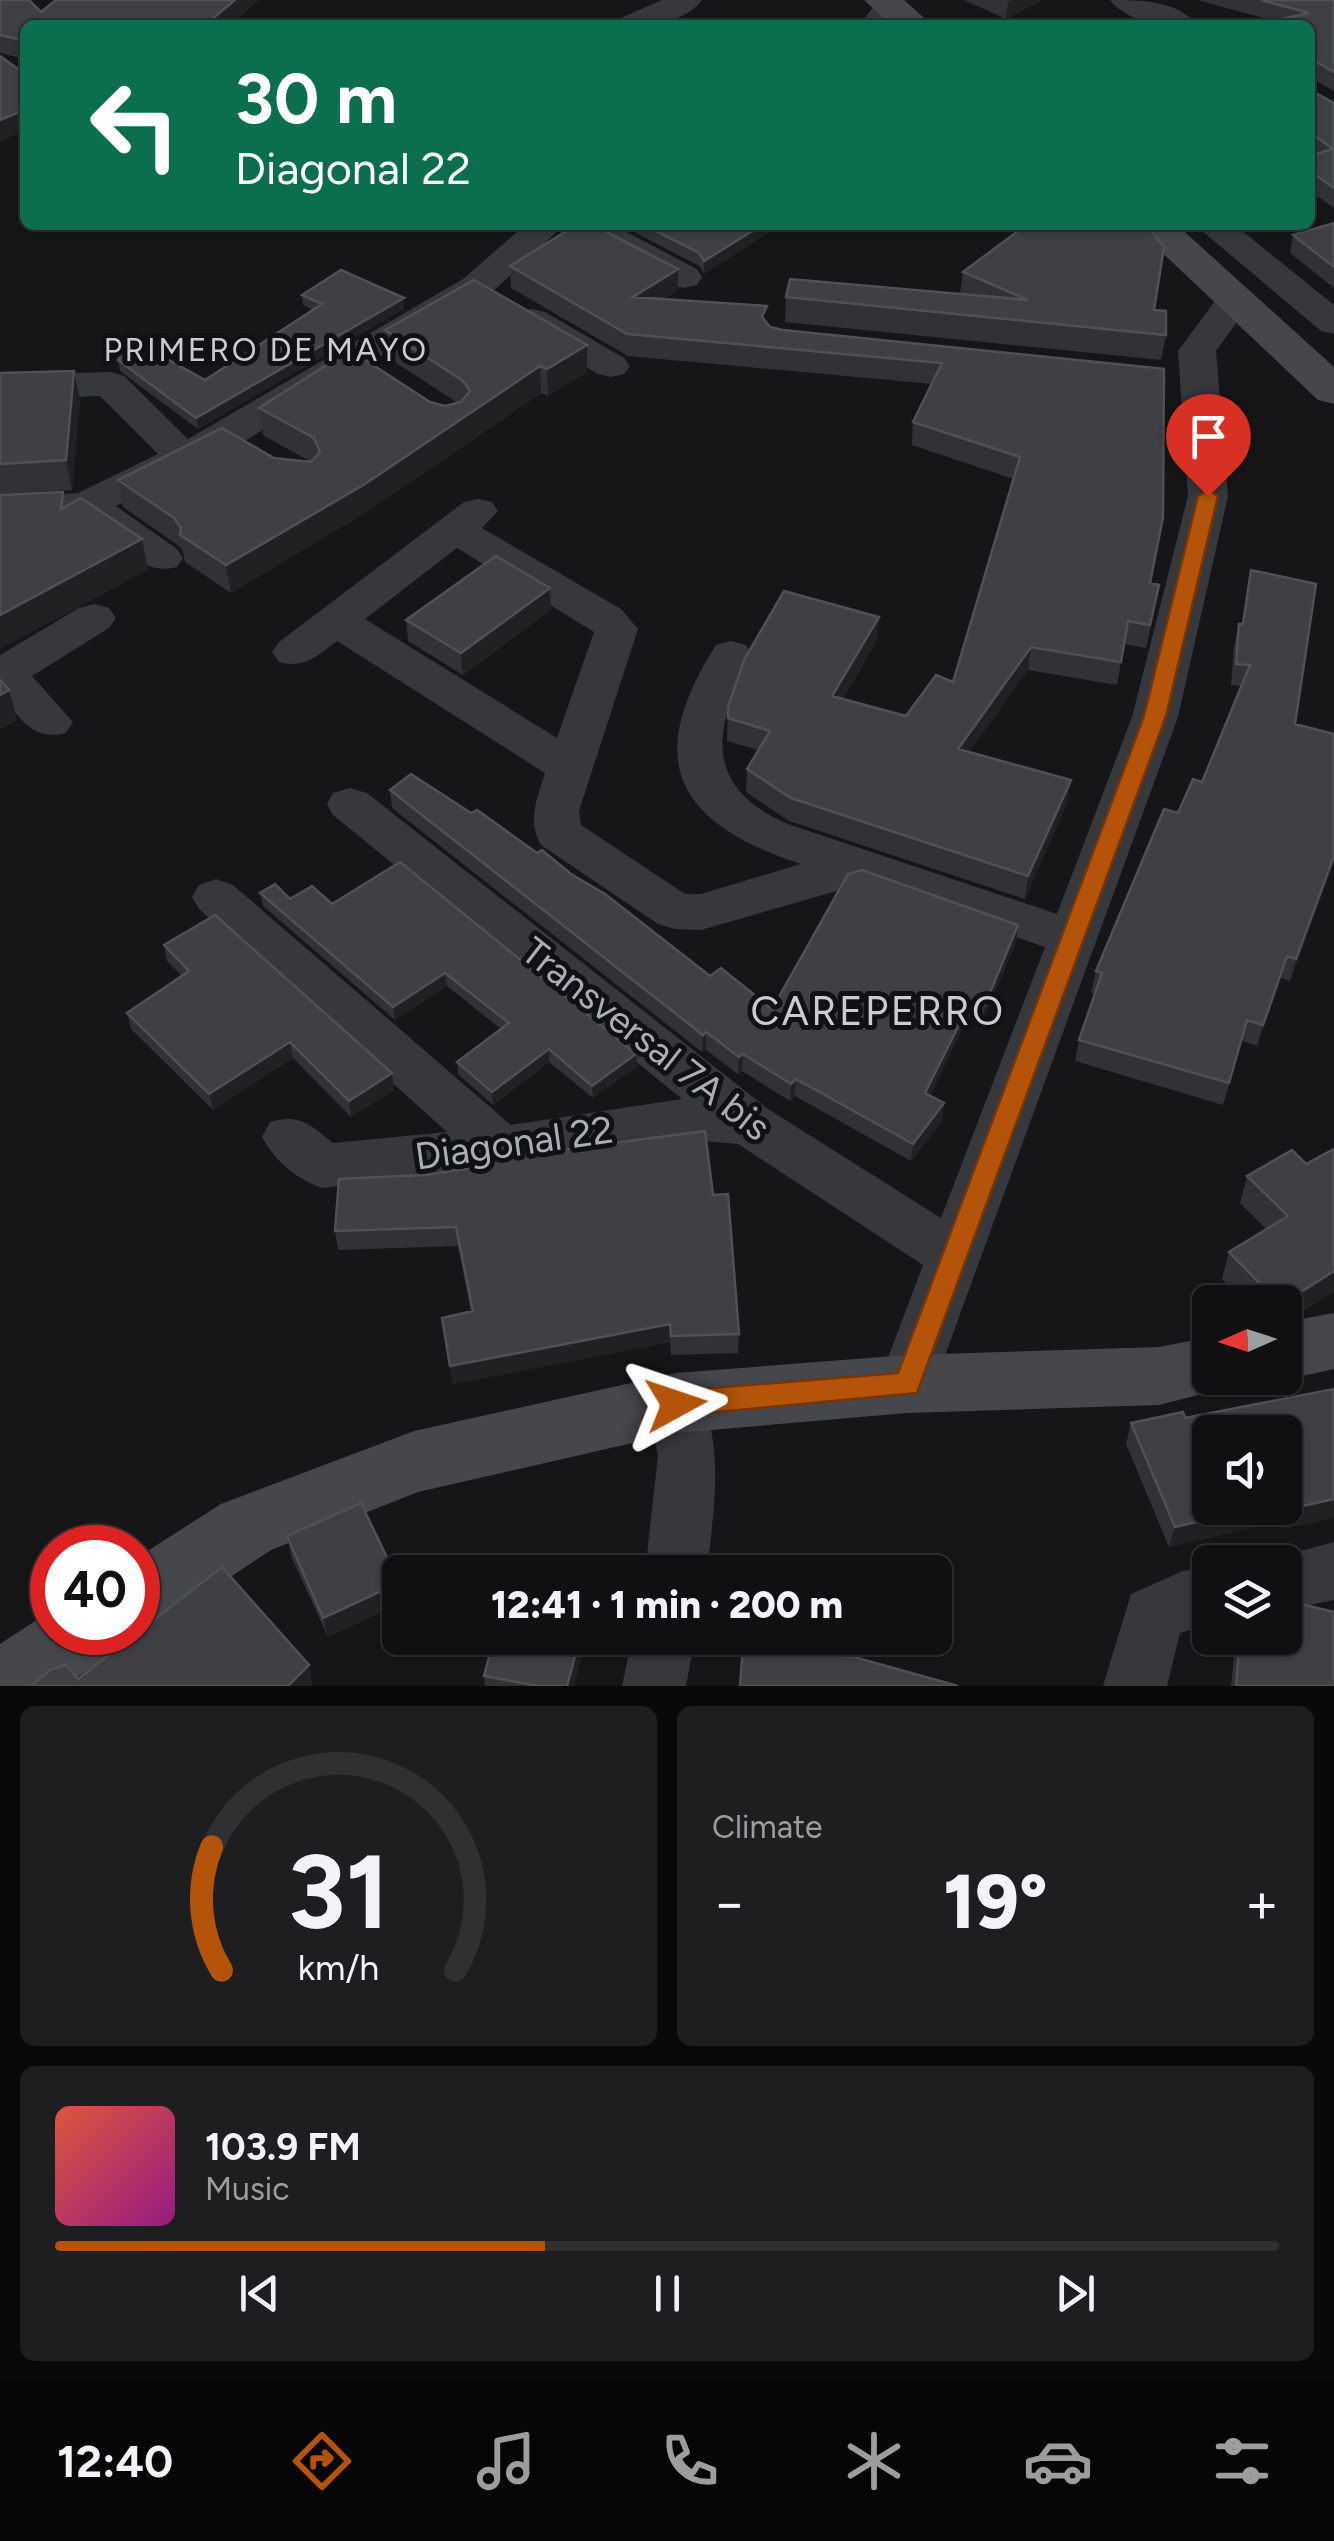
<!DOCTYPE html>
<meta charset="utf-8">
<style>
body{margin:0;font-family:Figtree,sans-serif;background:#1e1e20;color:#f1f3f6;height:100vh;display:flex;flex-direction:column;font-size:38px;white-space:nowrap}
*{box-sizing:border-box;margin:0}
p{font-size:32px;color:#9c9d9f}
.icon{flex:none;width:55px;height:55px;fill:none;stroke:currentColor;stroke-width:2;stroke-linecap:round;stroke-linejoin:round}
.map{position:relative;height:1686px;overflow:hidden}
.details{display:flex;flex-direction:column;gap:20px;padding:20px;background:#09090a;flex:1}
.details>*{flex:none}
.banner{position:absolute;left:20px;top:20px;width:1295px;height:210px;border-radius:15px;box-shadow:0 2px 8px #0004,0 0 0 2px #303032;background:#0b6e4f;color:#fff;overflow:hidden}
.needle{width:65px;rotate:267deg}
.fabs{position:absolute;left:1192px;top:1285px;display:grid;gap:20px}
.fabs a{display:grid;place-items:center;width:110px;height:110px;border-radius:15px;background:#101012;box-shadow:0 2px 8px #0004,0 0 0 2px #303032;font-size:50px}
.speed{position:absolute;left:30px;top:1525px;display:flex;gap:20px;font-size:50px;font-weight:700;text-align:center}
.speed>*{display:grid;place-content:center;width:130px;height:130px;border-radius:50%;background:#101012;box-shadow:0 2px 8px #0004,0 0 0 2px #303032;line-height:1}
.speed .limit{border:15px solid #d22;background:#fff;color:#111}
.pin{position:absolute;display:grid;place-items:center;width:85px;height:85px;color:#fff;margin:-102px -42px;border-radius:50% 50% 50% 0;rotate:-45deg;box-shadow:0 0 10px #0007}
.pin .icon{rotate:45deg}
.me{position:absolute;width:110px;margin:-55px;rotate:85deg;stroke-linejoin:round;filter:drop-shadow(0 0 8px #0008)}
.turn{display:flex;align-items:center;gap:35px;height:210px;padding:0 50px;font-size:45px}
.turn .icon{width:130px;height:130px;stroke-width:2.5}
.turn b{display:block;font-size:70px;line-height:85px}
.big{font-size:75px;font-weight:800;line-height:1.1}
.details .card{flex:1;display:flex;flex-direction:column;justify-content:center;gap:15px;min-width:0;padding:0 35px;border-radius:15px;background:#1e1e20}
.details .dial{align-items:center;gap:0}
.dial svg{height:260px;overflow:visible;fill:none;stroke:#303032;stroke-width:7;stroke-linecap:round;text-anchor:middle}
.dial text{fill:#f1f3f6;stroke:none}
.song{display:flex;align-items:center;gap:30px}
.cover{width:120px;height:120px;border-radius:15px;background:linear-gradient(135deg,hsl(10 70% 55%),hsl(310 70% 35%))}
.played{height:10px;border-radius:5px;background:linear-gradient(90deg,#b45309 40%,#303032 40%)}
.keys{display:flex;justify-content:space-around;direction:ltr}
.heat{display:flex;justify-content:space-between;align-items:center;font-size:55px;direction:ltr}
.details .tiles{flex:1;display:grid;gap:20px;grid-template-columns:1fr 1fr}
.card:last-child{grid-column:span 2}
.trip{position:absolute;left:382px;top:1555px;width:570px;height:100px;border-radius:15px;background:#101012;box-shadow:0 2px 8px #0004,0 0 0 2px #303032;font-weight:800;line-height:100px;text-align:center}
.menu{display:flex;height:160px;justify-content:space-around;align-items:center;background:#060607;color:#9c9d9f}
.menu .icon{width:70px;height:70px}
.menu .on{color:#b45309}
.menu b{font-size:45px;color:#f1f3f6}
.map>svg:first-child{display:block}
</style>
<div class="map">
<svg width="1334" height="1686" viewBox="0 0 1334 1686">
<rect width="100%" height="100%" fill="#161618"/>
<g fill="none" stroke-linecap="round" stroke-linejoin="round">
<path fill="#37383d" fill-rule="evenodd" d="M662,0H702C683,25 645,25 616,25L621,18Z
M879,0H901L905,6L891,25H859Z
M1110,0C1138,0 1178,0 1197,25C1168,25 1129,25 1110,0Z
M525,225H564L489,295L366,364L242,443L116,506L177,549L183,558L177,567C136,578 115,534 80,519C65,513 18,521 0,522V498L78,493L158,454L100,396L0,399V375L110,372L124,376L188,439L463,279Z
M568,225H613L697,269L702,277L697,285L684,288L671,285L574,232Z
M1195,225H1235L1334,305V334L1321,331Z
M1236,287L1249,290L1254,298L1216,351L1228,496L1178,717L928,1402L907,1409L886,1402L878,1384L923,1265L738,1144L690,1140L501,1169L322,1188C296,1179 275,1161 262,1137L270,1122C299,1113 311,1125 333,1143L447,1132L199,909L192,897L199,885L216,879L233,885L511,1125L682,1099L333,815L327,804L333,793L350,788L367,793L768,1109L941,1218L1045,947L861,884L701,930L675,929L658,924L541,845C527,820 537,799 545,773L337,641C317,656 305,669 279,662L272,652L279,642L464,502L478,499L492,502L498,511L482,528L621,609L638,629L579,811L581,825L685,894H701L801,864C676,823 642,761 716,645L731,641L746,645L753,655C713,726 701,787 788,824L1057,914L1132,717L1188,496L1178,351L1223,290ZM457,548L594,632L557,738L365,619Z
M532,309L545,312L624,358L630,366L624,374L611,377L598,374L519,328L513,320L519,312Z
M94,604L109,608L116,618L109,628L32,676L73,722L66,733C33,742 21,718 0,696V655L79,608Z
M676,1377L697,1385C725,1445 714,1508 707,1572H645L658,1456L647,1403L655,1385Z
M1334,1542V1600L1285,1610V1562L1263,1561Z
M1210,1566V1624L1180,1633L1167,1686H1103L1131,1594L1183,1571Z
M632,1638H695L686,1686H622Z"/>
<path fill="#45474d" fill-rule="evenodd" d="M864,0H904L932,25H891Z
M1133,225H1177L1334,367V404L1318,400Z
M1334,1313V1369L1285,1380L1279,1378H1285V1322Z
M1210,1337V1378H1238L1234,1386L1159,1405L907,1413L676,1433L418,1492L271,1550L164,1621L138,1630V1557L221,1504L414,1431L676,1373L907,1355L1159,1347Z
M52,1610V1632H118L108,1656L64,1686H0V1644Z"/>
</g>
<path fill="#323236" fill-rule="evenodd" d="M0,0L41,12L56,0H259L230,25H25V59L0,53Z
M964,0H1042L1006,19Z
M1197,0H1334V91L1311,78L1271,20Z
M1310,90L1334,103V208L1310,191V156L1314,155L1310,152Z
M1334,223V288L1290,253L1293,235Z
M621,225H780L704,274L699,266Z
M1013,225H1146L1154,310L1166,335L1161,360L785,322L786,297L960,294L963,272L1019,230Z
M510,266L678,290L664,299L767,323L770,327L783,330L1164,369L1150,583L1155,607L1146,648L1124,644L1117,685L1028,670L969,752L1071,780L1067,803L1025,899L789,821L746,792L747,769L758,750L727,741L728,707L879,617L877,640L843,699L906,716L953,682L1014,479L912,445L913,422L932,384L628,356L511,288Z
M302,295L404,298V309L198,429L120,371L118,360L205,380L313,310L303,305Z
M385,330L587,345V372L548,396L541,393L368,511L231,593L185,562L183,551L179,546L123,507L118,480L274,458L311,462L263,435L259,408L430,402L445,406L458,403L387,357Z
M0,373L80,400L72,490L0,494Z
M1251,570L1295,724L1334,734V861L1290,981L1281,978L1257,1046L1242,1041L1223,1105L1075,1061L1079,1040L1095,994L1091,993L1096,971L1178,813L1202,782L1242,686L1231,685L1234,645L1239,624H1242Z
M551,610L463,675L408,641L406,620Z
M390,790L471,813L571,874L710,976L772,1009L1018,925L1016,943L982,1022L968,1018L930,1096L944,1103L942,1121L911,1161L795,1096L790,1101L742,1071L738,1074L706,1050L702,1052L392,808Z
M260,893L290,899L332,904L637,1067L593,1098L549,1062L493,1105L458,1074L457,1062L501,1029L447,986L395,1020L263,906Z
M164,945L394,1090L351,1117L293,1058L213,1110L131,1029L127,1013L182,976L167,961Z
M1334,1149V1292L1295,1316L1285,1319V1302H1244L1222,1279L1229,1252L1266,1229L1240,1203L1247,1176L1306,1164Z
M713,1195L739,1334L738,1353L671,1355L670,1342L453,1384L442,1318L471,1312L458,1246L338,1250L335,1231Z
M1334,1389V1518L1282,1529L1279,1521L1169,1547L1126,1444L1131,1423L1185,1418ZM1285,1432V1508H1210Z
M361,1503L328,1637L291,1556L287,1536Z
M586,1638L574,1686H485L484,1676Z
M1236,1638H1285L1334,1686H1231Z"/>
<path fill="#212124" d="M235,0H259L230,25H205Z
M1012,0H1042L1006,19L1008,2Z
M25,110V131L0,141V120Z
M762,225H780L704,274V261Z
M678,269V290L633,319V297Z
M404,298V309L198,429L196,418Z
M587,345V372L548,396L547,369Z
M540,366L541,393L368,511L231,593L226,565Z
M74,371L80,400L72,490L66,460Z
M142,539L148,570L0,649V615Z
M550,588L551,610L463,675L461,653Z
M879,617L877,640L831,719L832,696Z
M1031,647L1028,670L955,772L958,749Z
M9,690L17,720L0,730V695Z
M1071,780L1067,803L1025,899L1028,876Z
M1334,856V861L1317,909L1290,981L1296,959Z
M1018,925L1016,943L982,1022L985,1005Z
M1287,956L1281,978L1257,1046L1263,1025Z
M445,973L447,986L395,1020L393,1007Z
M971,1001L968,1018L923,1111L925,1093Z
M706,1032V1050L702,1052L703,1035Z
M290,1042L293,1058L213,1110L209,1094Z
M549,1049V1062L493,1105L492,1092Z
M636,1054L637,1067L593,1098L592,1086Z
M743,1054L742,1071L738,1074L739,1057Z
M392,1073L394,1090L351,1117L349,1101Z
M796,1079L795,1096L790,1101L791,1084Z
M944,1103L942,1121L911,1161L913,1144Z
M1334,1271V1292L1295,1316L1285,1319V1302H1283L1291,1293Z
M670,1324V1342L453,1384L450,1366Z
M1334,1499V1518L1282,1529L1289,1509Z
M1258,1508H1283L1279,1521L1169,1547L1175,1527Z
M399,1583L400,1604L328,1637L323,1618Z
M580,1638H586L574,1686H567Z
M309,1665L313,1685L312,1686H288Z"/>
<path fill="#3f3f44" stroke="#4f5156" stroke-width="2.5" d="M0,0H29L41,12L56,0H235L205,25H174L162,22L158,25H25V41L0,35Z
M1261,0H1334V72L1313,60L1310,87V25H1252L1309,13Z
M0,56L25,74V110L0,120Z
M1310,90L1334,103V188L1310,171V156L1333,149L1310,132Z
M1334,223V267L1293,235Z
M576,225H593L678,269L633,297L767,306L762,317L770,327L783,330L1164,369L1163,517L1150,583L1159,585L1150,625L1128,621L1121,662L1031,647L958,749L1071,780L1028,876L791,798L747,769L770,731L728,718V707L744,660L784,591L879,617L832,696L906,716L936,675L953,682L1020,457L913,422L942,363L627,334L510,266Z
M644,225H762L704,261L699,253Z
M1026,225H1146L1164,247L1154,310L1166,311V335L786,297L790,279L1028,300L963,272Z
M341,270L404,298L196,418L118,360L131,339L205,380L322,304L302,295Z
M474,280L587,345L547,369L540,366L365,484L226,565L180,535L181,528L174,518L118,480L222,428L274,458L311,462L320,452L314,438L259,408L350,350L430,402L445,406L461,402L470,391L463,381L385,330Z
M74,371L66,460L0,464V373Z
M63,492L61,509L81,498L142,539L0,615V495Z
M496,556L550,588L461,653L406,620Z
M1251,570L1316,584L1295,724L1334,734V856L1296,959L1287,956L1263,1025L1247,1020L1229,1083L1079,1040L1102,973L1096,971L1164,809L1178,813L1193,779L1202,782L1250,665L1236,664L1239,624H1243Z
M0,680L9,690L0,695Z
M411,774L471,813L477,810L537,853L542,850L571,874L605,894L710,976L721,968L772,1009L848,874L862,870L1018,925L985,1005L971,1001L925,1093L944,1103L913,1144L796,1079L791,1084L743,1054L739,1057L706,1032L703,1035L390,790Z
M400,862L636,1054L592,1086L549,1049L492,1092L457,1062L509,1023L445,973L393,1007L260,893L275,884L290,899L312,886L332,904Z
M215,915L392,1073L349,1101L290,1042L209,1094L127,1013L189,971L164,945Z
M705,1131L713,1195L728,1194L739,1334L671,1336L670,1324L450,1366L442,1318L473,1311L456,1227L335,1231L339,1179L425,1175L472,1168V1162Z
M1334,1149V1271L1304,1290L1291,1293L1290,1298L1283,1302H1278L1229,1252L1288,1216L1247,1176L1292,1150L1306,1164Z
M1334,1389V1499L1289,1509L1285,1501V1432H1210V1508H1258L1175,1527L1131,1423L1183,1412L1185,1418Z
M361,1503L399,1583L323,1618L287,1536Z
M222,1567L309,1665L288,1686H31L50,1670L66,1665L78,1679Z
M1285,1600L1334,1612V1686H1236L1240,1638H1285Z
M494,1638H580L567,1686H538L484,1676Z
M743,1647L854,1657L958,1686H740Z"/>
<path fill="#b45309" stroke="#753606" stroke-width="2.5" d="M1208,490L1218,496L1166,716L917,1393L676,1416L666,1412L662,1404L666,1395L676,1391L898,1373L1144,716L1198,496Z"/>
<g text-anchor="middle" stroke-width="10" stroke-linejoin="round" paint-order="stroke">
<g font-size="32" letter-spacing="2.5" fill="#c9ccd4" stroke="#111113">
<text x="266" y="361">PRIMERO DE MAYO</text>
</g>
<g font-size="38" fill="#a8adb8" stroke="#111113">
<text transform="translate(646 1039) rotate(38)" y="13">Transversal 7A bis</text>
<text transform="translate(514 1143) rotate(-8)" y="13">Diagonal 22</text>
</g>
<g font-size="40" letter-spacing="2.5" fill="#c9ccd4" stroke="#111113">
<text x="878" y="1025">CAREPERRO</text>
</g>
</g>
</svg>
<div class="fabs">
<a><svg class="needle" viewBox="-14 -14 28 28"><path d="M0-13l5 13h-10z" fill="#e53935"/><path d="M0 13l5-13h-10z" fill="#9c9d9f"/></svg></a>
<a><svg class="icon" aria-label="sound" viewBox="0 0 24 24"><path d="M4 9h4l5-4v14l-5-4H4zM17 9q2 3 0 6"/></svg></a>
<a><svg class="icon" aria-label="layers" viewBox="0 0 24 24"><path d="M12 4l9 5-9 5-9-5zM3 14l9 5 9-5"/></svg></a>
</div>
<div class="speed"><div class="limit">40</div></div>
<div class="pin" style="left:1208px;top:496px;background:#d93025"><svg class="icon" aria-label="arrive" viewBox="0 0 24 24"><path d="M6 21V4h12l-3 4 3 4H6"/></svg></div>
<svg class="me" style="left:676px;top:1404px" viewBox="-20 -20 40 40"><path d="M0-17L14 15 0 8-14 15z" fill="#b45309" stroke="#fff" stroke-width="4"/></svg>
<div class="trip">12:41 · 1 min · 200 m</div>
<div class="banner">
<div class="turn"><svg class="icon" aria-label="left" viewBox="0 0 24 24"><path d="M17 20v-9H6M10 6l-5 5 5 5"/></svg><div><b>30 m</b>Diagonal 22</div></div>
</div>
</div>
<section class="details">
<div class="tiles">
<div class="card dial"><svg viewBox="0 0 100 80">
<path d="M14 69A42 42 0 1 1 86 69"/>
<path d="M14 69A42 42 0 0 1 11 31" stroke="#b45309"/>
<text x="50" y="56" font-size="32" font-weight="700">31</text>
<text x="50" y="72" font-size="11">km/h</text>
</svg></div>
<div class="card"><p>Climate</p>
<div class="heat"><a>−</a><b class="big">19°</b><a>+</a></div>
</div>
<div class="card">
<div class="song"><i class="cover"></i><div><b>103.9 FM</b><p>Music</p></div></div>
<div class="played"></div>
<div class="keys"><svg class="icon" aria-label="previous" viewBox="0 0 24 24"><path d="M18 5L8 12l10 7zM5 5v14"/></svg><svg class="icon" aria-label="pause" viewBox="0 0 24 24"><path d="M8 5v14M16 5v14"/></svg><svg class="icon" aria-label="next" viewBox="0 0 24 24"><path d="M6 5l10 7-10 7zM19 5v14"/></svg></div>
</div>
</div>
</section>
<nav class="menu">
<b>12:40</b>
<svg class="icon on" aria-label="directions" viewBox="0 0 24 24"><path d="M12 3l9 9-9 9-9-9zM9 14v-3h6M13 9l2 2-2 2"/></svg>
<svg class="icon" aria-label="music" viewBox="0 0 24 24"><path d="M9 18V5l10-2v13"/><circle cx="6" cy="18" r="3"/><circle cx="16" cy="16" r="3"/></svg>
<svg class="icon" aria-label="phone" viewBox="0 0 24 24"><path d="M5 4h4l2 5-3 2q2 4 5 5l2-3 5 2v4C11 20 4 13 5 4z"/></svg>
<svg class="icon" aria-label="climate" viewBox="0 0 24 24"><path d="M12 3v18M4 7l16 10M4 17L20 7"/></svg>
<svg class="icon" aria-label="car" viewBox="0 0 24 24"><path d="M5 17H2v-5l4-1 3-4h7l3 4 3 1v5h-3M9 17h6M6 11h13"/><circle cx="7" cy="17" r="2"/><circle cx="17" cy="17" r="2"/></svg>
<svg class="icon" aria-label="filters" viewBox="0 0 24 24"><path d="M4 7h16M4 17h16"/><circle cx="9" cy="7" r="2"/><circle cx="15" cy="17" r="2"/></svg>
</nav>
